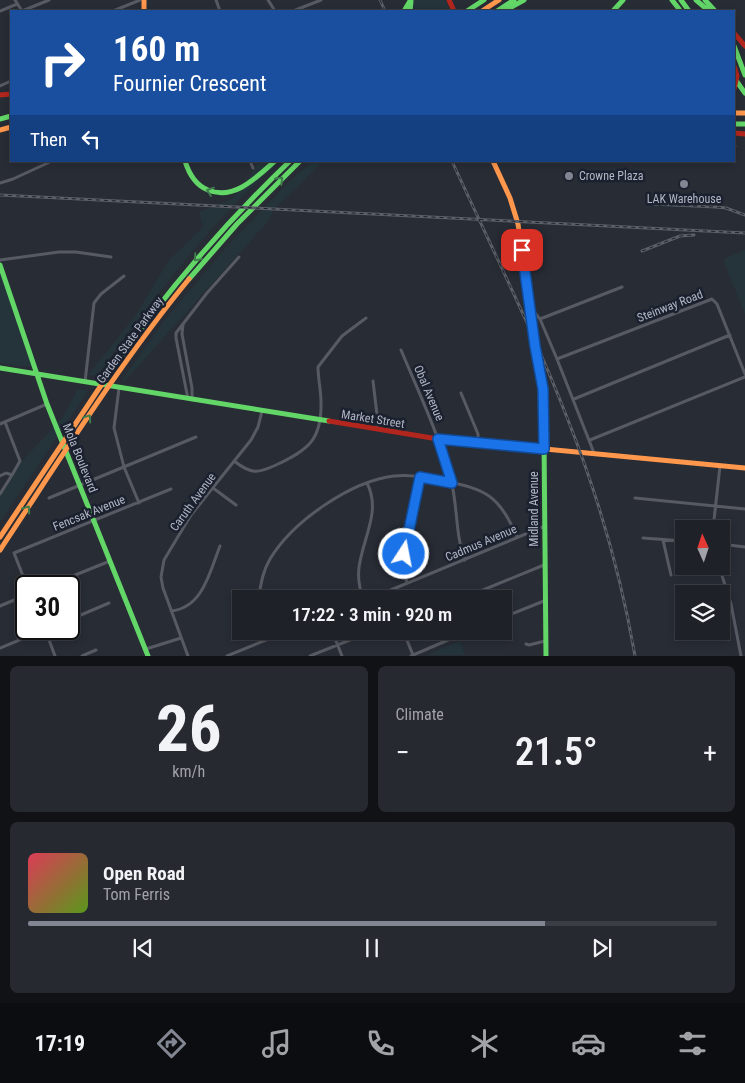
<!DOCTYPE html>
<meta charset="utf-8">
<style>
body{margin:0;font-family:"Roboto Condensed",sans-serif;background:#262930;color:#f1f3f6;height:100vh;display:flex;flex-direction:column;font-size:19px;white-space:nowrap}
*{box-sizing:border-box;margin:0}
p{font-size:16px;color:#a1a3a8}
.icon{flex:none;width:28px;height:28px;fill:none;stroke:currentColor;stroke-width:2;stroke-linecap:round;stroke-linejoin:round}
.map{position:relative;height:656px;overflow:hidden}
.panel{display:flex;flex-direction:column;gap:10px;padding:10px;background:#101216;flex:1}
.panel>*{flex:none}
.banner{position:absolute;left:10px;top:10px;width:725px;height:152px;border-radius:0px;box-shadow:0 2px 8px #0003,0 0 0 1px #3c3e45;background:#1a4fa0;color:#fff;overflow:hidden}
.needle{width:32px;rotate:357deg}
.buttons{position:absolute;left:675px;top:520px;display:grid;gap:10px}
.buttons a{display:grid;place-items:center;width:55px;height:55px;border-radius:0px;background:#1e2128;box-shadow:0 2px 8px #0003,0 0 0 1px #3c3e45;font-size:25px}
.speed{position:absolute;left:15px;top:575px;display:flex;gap:10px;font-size:25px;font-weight:700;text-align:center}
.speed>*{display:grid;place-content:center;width:65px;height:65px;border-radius:50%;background:#1e2128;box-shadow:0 2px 8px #0003,0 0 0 1px #3c3e45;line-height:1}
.speed .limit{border:2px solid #111;border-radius:8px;background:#fff;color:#111}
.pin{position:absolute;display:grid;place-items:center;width:42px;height:42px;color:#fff;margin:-21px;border-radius:10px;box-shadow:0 2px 8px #0006}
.me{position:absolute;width:55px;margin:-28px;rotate:11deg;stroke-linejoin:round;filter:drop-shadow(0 0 4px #0008)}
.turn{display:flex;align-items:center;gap:18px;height:105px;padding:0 20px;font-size:22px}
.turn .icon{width:65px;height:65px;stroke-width:2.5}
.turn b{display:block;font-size:35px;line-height:42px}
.then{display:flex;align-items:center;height:48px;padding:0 20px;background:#0003;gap:10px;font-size:19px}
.big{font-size:38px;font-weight:600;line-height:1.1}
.panel .card{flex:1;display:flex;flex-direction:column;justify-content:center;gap:8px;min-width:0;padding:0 18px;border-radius:8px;background:#262930}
.panel .dial{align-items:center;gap:0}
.dial b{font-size:65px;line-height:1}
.song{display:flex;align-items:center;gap:15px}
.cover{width:60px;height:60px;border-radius:8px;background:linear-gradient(135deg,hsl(350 70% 55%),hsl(90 70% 35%))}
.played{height:5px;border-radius:2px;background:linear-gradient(90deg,#828693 75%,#3c3e45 75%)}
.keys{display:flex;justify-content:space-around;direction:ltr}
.heat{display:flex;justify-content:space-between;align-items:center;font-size:28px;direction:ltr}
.panel .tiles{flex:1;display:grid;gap:10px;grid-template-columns:1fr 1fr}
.card:last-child{grid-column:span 2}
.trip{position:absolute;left:232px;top:590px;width:280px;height:50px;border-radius:0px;background:#1e2128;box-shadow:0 2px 8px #0003,0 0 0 1px #3c3e45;font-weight:600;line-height:50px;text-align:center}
.dock{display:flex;height:80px;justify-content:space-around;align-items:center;background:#0c0d10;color:#a1a3a8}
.dock .icon{width:35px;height:35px}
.dock .on{color:#828693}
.dock b{font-size:22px;color:#f1f3f6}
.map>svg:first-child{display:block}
</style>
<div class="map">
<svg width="745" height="656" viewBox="0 0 745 656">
<rect width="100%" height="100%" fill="#282c35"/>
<path fill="#25343a" d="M415,0H445L450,11H412L413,2Z
M254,161H279C209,225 152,299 97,376L88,375L135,316L169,260L203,227L199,212L232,199L256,167Z
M312,161H324L274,209L270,219L125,381L122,380L167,317L230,243L290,181Z
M745,250V314L724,262L725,258Z
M0,266L33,366L24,367L0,363Z
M78,389L88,391L0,522V493L21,462L62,418Z
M460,641L465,655H426Z"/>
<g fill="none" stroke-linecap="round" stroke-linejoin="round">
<path stroke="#585a63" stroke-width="3" d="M15,0L22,11
M216,0L220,11
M268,0L275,11
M0,11L17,4
M22,11L49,0
M113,11L140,0
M293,11L321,0
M0,86L11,81
M734,146H735
M250,161L253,168
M0,183L13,179L52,161
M0,260L59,252H76L111,257
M530,307L540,319L557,359L594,453
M540,319L622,287
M183,325L182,334L192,388V400
M401,350C419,393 439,435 451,480C458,507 455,535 465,560
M557,359L712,299L717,304L745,374
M373,381L378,423L377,429
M85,382L94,303L101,294L124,276
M119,388L114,428L124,467L139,503
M461,393L478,434V443
M188,399L176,338V333L207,293L239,257
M574,399L730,335
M0,424L47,404
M590,440L745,377
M234,461C251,474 257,474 276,465C308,450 322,440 321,402C321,390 318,379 318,367L342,336L366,318
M0,476L6,473L12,475L20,461L5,422
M213,488L236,505
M0,494L12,475
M49,498L196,437
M635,498L745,509
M713,529L720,466
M643,538L684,541
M663,540L671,575
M721,544L745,547
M719,566L731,604L741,656
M407,583C398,549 413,511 420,477
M27,586L14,553L171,489
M48,586L110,561
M259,599C260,585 263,571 270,559C293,521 351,481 394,476C411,474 427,478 444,481C486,489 500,496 517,537
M364,599C344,558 387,522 367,483
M369,599L545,526
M461,599L544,565
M0,606L26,595
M171,611C203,608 210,571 220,546
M504,617L544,601
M69,620L109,603
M45,629L55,656
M264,631L268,639
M332,631L342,656
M406,638L413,655
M526,644L529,645L545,641
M0,648L46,629
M146,649L181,638
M82,656L96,650
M188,656L163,588L161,577L164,560L191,515L251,440L258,427L262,411
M227,656L288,631
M310,656L365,634V631
M411,656L469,631"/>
<path stroke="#63d668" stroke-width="5" d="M672,0L679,9
M681,0L689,11
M696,0L709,11
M705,0L715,11
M404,11L410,1
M410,11L411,1
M467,11L484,0
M497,11L514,0
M504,11L524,0
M613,11L623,0
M734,46L745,75
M735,79L745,93
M0,119L11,116
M734,124H745
M185,161C189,174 195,185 208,190C234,201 257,177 275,161
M0,265L47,404L148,656
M189,279L237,224L300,161
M0,368L329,421
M104,381C158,301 220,228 290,161
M544,438L546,656"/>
<path stroke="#ff974d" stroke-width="5" d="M144,0V11
M482,11L499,0
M734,113H745
M0,130L11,127
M493,161L510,198L518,224L535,346L543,389L544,438
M492,444L745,468
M0,537L104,381
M0,550C61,458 119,364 189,279"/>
<path stroke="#b3261e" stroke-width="5" d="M449,0L454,11
M734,33L745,46
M734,66L737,76L734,89
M0,95L11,94
M734,133L745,134
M329,421L438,439L492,444"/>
<g stroke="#5c5f66" stroke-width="3">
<path id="rail" d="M380,0L385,11
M452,161C491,247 534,332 568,420C598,496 621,575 635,656
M0,195L745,233
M653,204L716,207L726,208L745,215
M642,251L680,236L694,235"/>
</g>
<use href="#rail" stroke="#1c212f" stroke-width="1" stroke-dasharray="4" stroke-linecap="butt"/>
</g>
<defs><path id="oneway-chevron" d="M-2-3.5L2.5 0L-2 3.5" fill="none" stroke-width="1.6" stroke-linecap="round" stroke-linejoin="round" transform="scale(1.25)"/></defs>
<g stroke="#407c4c">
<use href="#oneway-chevron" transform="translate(280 180) rotate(-44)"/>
<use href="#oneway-chevron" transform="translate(210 191) rotate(-161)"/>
<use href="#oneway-chevron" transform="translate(197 258) rotate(131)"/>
<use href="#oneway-chevron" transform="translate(88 418) rotate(-56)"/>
<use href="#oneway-chevron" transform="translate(27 509) rotate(-56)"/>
</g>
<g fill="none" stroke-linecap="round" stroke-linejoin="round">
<g stroke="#114b97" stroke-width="12">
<path id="route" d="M404,554L420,477L452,483L438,439L544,449L543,389L535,346L522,250"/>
</g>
<use href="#route" stroke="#1a73e8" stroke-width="9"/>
</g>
<g fill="#828693" stroke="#1c212f" stroke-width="2">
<circle cx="569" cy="176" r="5"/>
<circle cx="684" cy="184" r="5"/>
</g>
<g text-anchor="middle" stroke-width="5" stroke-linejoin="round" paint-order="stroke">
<g font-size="12" fill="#b2b6c6" stroke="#1c212f" text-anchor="start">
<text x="579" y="180">Crowne Plaza</text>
<text x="684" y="203" text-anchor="middle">LAK Warehouse</text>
</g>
<g font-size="12" fill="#b2b6c6" stroke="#1c212f">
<text transform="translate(670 306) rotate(-21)" y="4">Steinway Road</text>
<text transform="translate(130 340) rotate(-54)" y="4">Garden State Parkway</text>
<text transform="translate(429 393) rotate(67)" y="4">Obal Avenue</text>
<text transform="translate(373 419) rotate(9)" y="4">Market Street</text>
<text transform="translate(80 458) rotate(68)" y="4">Mola Boulevard</text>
<text transform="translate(193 502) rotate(-54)" y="4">Caruth Avenue</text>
<text transform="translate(534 509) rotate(-90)" y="4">Midland Avenue</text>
<text transform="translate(89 513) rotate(-22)" y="4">Fencsak Avenue</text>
<text transform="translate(481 543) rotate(-23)" y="4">Cadmus Avenue</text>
</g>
</g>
</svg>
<div class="buttons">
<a><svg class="needle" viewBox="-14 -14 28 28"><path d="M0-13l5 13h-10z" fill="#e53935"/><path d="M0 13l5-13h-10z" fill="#a1a3a8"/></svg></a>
<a><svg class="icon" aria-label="layers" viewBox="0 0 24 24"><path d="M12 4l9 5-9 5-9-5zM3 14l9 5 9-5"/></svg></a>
</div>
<div class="speed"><div class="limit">30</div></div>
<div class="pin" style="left:522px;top:250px;background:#d93025"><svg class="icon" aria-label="arrive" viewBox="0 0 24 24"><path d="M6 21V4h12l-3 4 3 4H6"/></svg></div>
<svg class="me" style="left:404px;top:554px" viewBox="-20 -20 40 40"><circle r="17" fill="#1a73e8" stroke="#fff" stroke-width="3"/><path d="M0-11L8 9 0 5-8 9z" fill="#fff"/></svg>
<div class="trip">17:22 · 3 min · 920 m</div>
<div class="banner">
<div class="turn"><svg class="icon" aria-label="right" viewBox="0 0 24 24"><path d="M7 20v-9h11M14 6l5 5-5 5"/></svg><div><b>160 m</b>Fournier Crescent</div></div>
<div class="then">Then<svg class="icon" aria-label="left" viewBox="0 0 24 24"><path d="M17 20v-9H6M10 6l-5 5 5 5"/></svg></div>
</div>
</div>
<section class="panel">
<div class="tiles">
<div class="card dial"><b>26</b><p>km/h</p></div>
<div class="card"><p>Climate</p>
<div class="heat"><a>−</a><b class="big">21.5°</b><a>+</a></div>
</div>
<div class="card">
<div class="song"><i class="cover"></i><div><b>Open Road</b><p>Tom Ferris</p></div></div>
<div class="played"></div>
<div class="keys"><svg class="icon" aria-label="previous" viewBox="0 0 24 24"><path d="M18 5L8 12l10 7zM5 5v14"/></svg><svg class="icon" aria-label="pause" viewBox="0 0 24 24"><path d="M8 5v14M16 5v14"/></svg><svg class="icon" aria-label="next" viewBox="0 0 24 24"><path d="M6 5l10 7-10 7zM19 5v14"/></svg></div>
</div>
</div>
</section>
<nav class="dock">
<b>17:19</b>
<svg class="icon on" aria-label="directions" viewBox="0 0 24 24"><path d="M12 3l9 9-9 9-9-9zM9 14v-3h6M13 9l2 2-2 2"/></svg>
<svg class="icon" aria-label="music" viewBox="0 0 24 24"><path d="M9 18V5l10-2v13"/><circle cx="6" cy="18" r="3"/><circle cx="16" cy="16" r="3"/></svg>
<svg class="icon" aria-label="phone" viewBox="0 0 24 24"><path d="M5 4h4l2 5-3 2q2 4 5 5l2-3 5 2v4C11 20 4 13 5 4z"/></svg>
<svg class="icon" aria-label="climate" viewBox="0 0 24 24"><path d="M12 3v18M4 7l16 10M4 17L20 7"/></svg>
<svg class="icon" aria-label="car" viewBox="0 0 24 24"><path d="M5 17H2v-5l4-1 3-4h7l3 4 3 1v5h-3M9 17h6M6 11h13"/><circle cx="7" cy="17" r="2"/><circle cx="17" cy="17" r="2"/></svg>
<svg class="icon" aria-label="filters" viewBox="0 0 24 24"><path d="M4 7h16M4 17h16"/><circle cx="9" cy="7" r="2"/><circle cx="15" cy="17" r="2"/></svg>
</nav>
